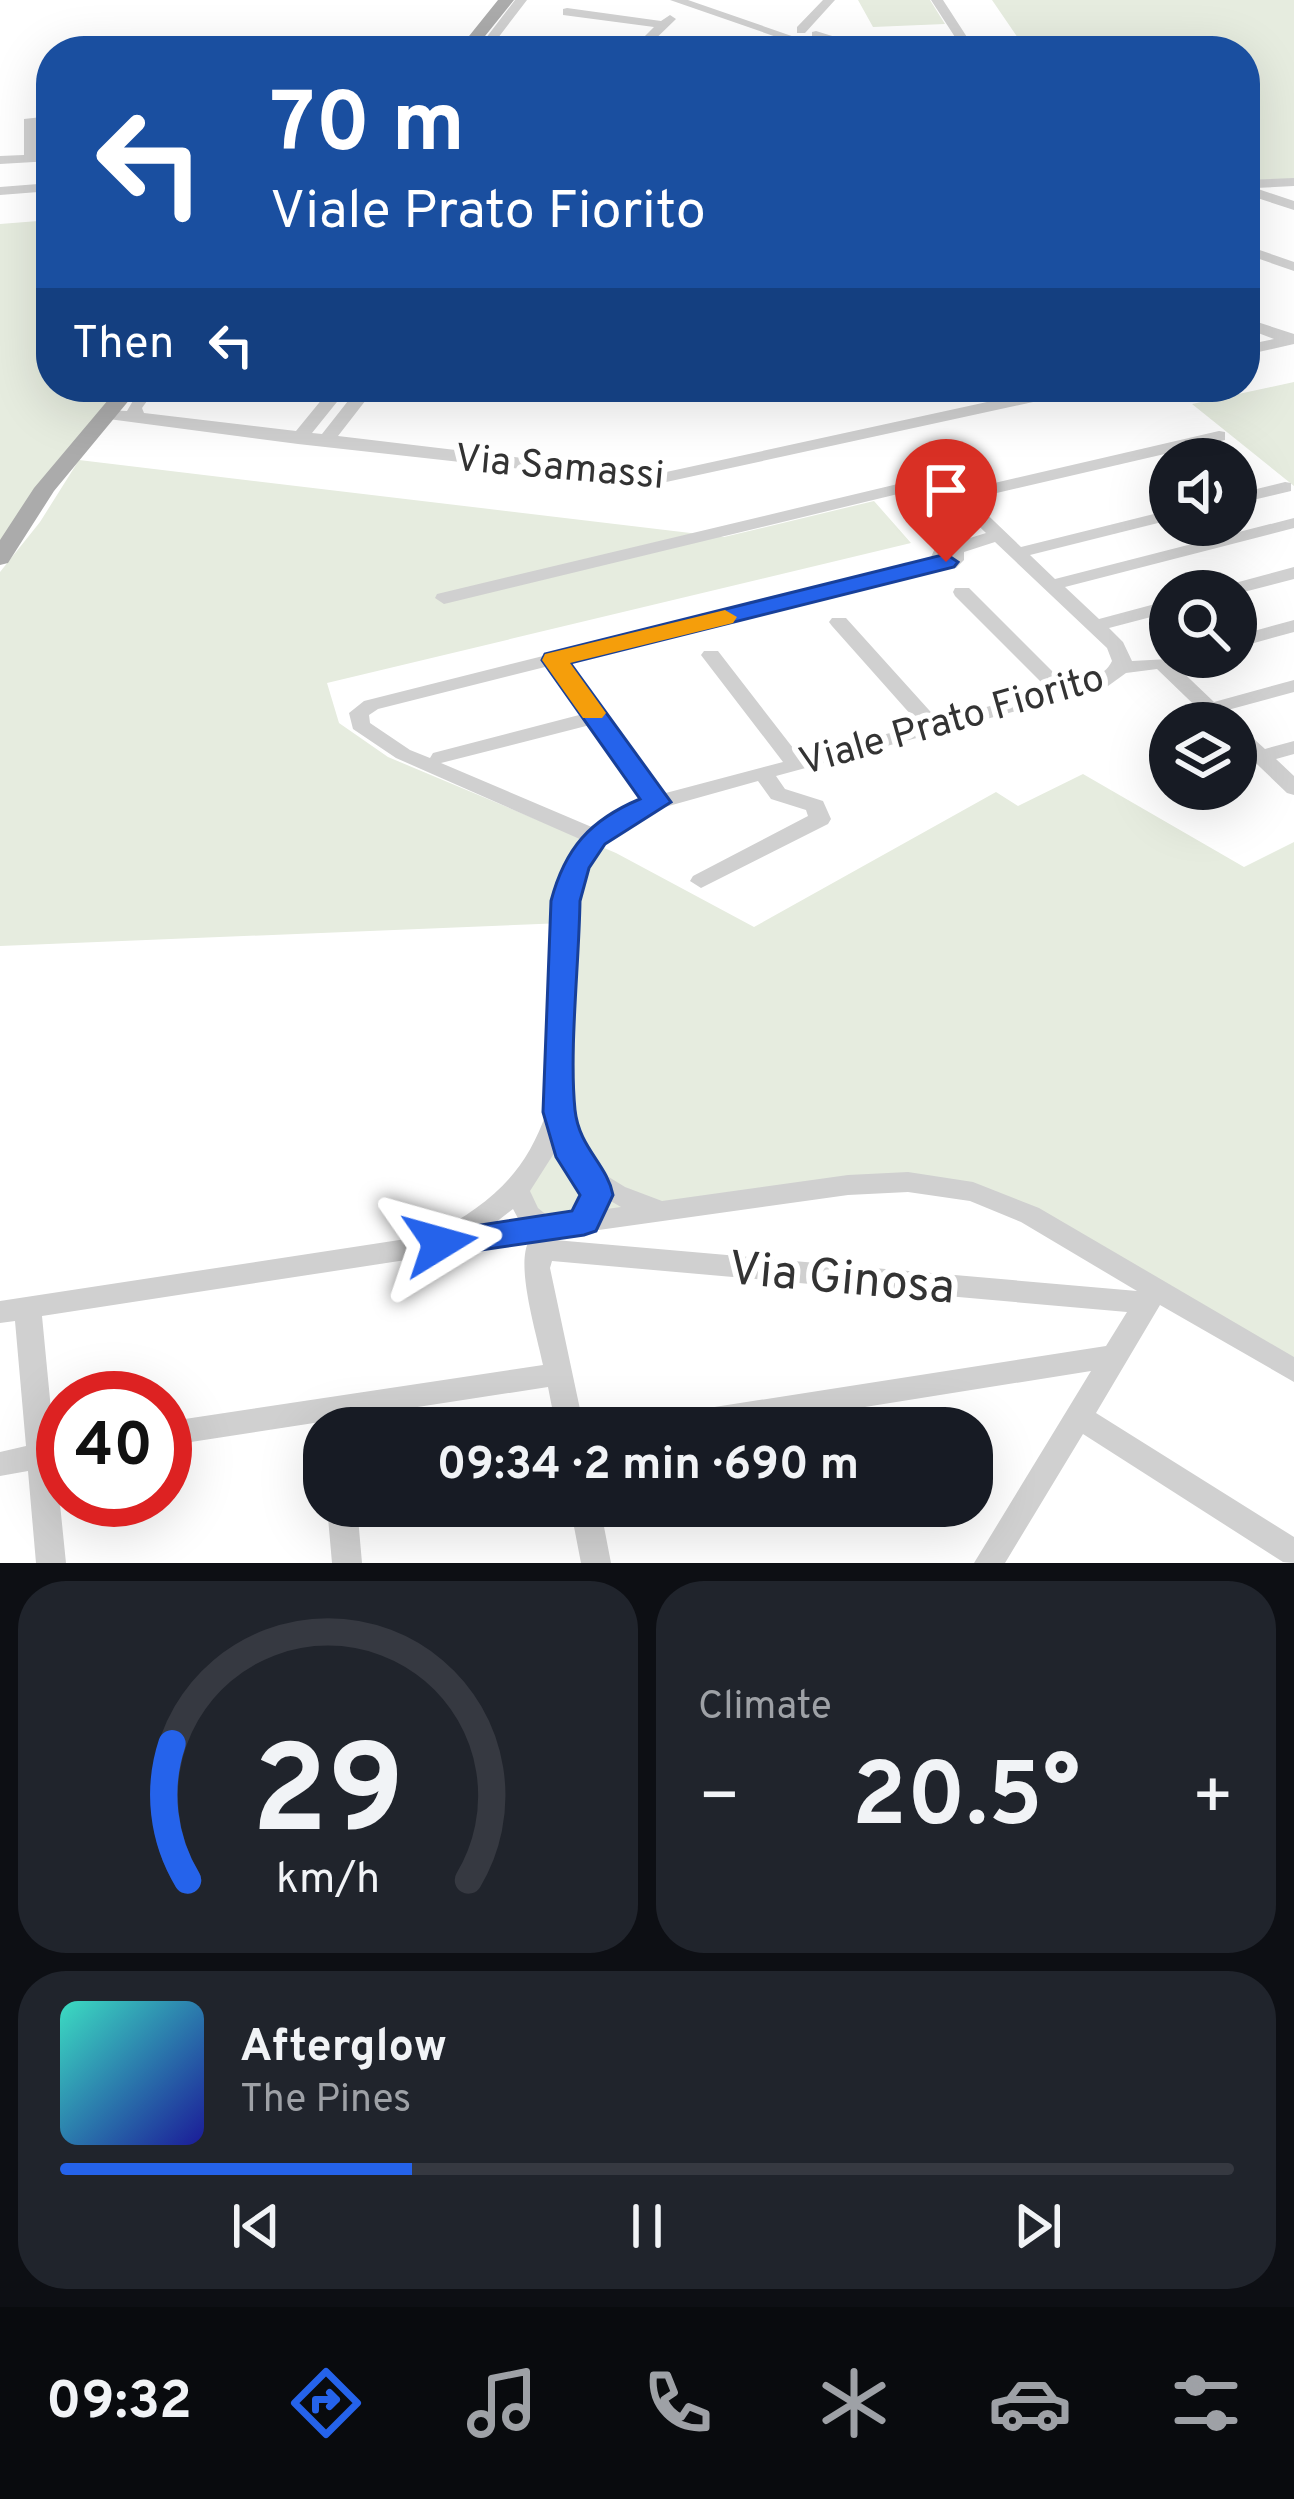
<!DOCTYPE html>
<meta charset="utf-8">
<style>
body{margin:0;font-family:Overpass,sans-serif;background:#20242c;color:#f1f3f6;height:100vh;display:flex;flex-direction:column;font-size:45px;white-space:nowrap}
*{box-sizing:border-box;margin:0}
p{font-size:39px;color:#9ea1a6}
.icon{flex:none;width:66px;height:66px;fill:none;stroke:currentColor;stroke-width:2;stroke-linecap:round;stroke-linejoin:round}
.map{position:relative;height:1563px;overflow:hidden}
.drawer{display:flex;flex-direction:column;gap:18px;padding:18px;background:#0d0f14;flex:1}
.drawer>*{flex:none}
.guide{position:absolute;left:36px;top:36px;width:1224px;height:366px;border-radius:48px;box-shadow:0 12px 48px #0002;background:#1a4fa0;color:#fff;overflow:hidden}
.fabs{position:absolute;left:1149px;top:438px;display:grid;gap:24px}
.fabs a{display:grid;place-items:center;width:108px;height:108px;border-radius:50%;background:#171b24;box-shadow:0 12px 48px #0002;font-size:60px}
.speed{position:absolute;left:36px;top:1371px;display:flex;gap:24px;font-size:60px;font-weight:700;text-align:center}
.speed>*{display:grid;place-content:center;width:156px;height:156px;border-radius:50%;background:#171b24;box-shadow:0 12px 48px #0002;line-height:1}
.speed .limit{border:18px solid #d22;background:#fff;color:#111}
.pin{position:absolute;display:grid;place-items:center;width:102px;height:102px;color:#fff;margin:-123px -51px;border-radius:50% 50% 50% 0;rotate:-45deg;box-shadow:0 0 12px #0007}
.pin .icon{rotate:45deg}
.me{position:absolute;width:132px;margin:-66px;rotate:82deg;stroke-linejoin:round;filter:drop-shadow(0 0 9px #0008)}
.turn{display:flex;align-items:center;gap:42px;height:252px;padding:0 36px;font-size:54px}
.turn .icon{width:156px;height:156px;stroke-width:2.5}
.turn b{display:block;font-size:84px;line-height:102px}
.then{display:flex;align-items:center;height:114px;padding:0 36px;background:#0003;gap:24px;font-size:45px}
.big{font-size:90px;font-weight:700;line-height:1.1}
.drawer .tile{flex:1;display:flex;flex-direction:column;justify-content:center;gap:18px;min-width:0;padding:0 42px;border-radius:48px;background:#20242c}
.drawer .dial{align-items:center;gap:0}
.dial svg{height:312px;overflow:visible;fill:none;stroke:#363941;stroke-width:7;stroke-linecap:round;text-anchor:middle}
.dial text{fill:#f1f3f6;stroke:none}
.song{display:flex;align-items:center;gap:36px}
.cover{width:144px;height:144px;border-radius:18px;background:linear-gradient(135deg,hsl(170 70% 55%),hsl(240 70% 35%))}
.played{height:12px;border-radius:6px;background:linear-gradient(90deg,#2563eb 30%,#363941 30%)}
.keys{display:flex;justify-content:space-around;direction:ltr}
.heat{display:flex;justify-content:space-between;align-items:center;font-size:66px;direction:ltr}
.drawer .tiles{flex:1;display:grid;gap:18px;grid-template-columns:1fr 1fr}
.tile:last-child{grid-column:span 2}
.trip{position:absolute;left:303px;top:1407px;width:690px;height:120px;border-radius:48px;background:#171b24;box-shadow:0 12px 48px #0002;font-weight:700;line-height:120px;text-align:center}
.tabs{display:flex;height:192px;justify-content:space-around;align-items:center;background:#090b0e;color:#9ea1a6}
.tabs .icon{width:84px;height:84px}
.tabs .on{color:#2563eb}
.tabs b{font-size:54px;color:#f1f3f6}
.map>svg:first-child{display:block}
</style>
<div class="map">
<svg width="1294" height="1563" viewBox="0 0 1294 1563">
<rect width="100%" height="100%" fill="#fff"/>
<path fill="#e6ecdf" d="M858,0H930L945,24L873,27Z
M992,0H1294V181L1245,182V51H1027Z
M51,220V387H119L0,543V224Z
M1294,382V486L1192,404Z
M79,460L724,537L874,501L911,543L327,683L339,723L388,757L616,853L754,927L996,792L1018,806L1083,774L1244,867L1294,842V1371L1055,1228L915,1183L544,1228L523,1187L559,1111L564,923L0,946V572L40,522Z"/>
<g fill="none" stroke-linecap="round" stroke-linejoin="round">
<path fill="#d0d0d0" fill-rule="evenodd" d="M515,0H527L488,51H476Z
M670,0H688L835,51H817Z
M823,0H835L805,33H797V27Z
M931,0H943L976,51H964Z
M567,8L661,21L670,15L676,19L643,51H630L654,27L563,15V9Z
M816,31L871,48L873,51H854L812,38V32Z
M51,116V124L36,125L38,154L51,153V161L0,164V156L24,155V119Z
M1294,178V186L1255,188L1294,201V210L1245,194V180Z
M51,183V191L0,195V187Z
M1245,245L1294,262V271L1245,254Z
M1245,318L1294,334V344L1245,355V345L1274,339L1245,328Z
M141,387H157L142,408L144,413L296,431L332,387H349L312,433L322,434L359,387H376L338,436L657,474L1056,387H1087L1079,392L657,484L298,444L101,418V410L127,411Z
M591,387H668L660,392H599Z
M1219,431L1225,432V440L971,499L1021,547L1170,510V520L1030,555L1055,579L1294,518V528L1065,587L1099,619L1170,600V612L1109,628L1123,642L1132,661L1169,659L1214,702L1294,680V692L1224,711L1235,723H1213L1157,669L1126,673L1108,686L776,776L785,789L823,801L831,819L828,824L701,888L690,881L693,876L808,816L806,810L771,799L758,781L665,807L634,820L609,838L585,872L579,888L571,1112L585,1151L599,1171L625,1187L662,1201L848,1175L908,1172L973,1182L1039,1208L1294,1357V1382L1160,1305L1096,1413L1294,1537V1563L1283,1562L1083,1434L1005,1563H974L1091,1371L733,1428H643L647,1419L657,1416L1106,1346L1127,1312L552,1261L550,1268L584,1428H556L548,1387L165,1446V1422L543,1365C537,1335 515,1265 529,1241L42,1316L54,1441L63,1439V1463L56,1465L66,1563H36L28,1471L0,1476V1452L26,1446L15,1321L0,1323V1301L432,1235C490,1204 525,1175 547,1111L557,888L582,840L396,758L353,729L349,713L364,701L930,559L937,544L954,543L986,533C953,502 949,492 902,493L444,604L435,598L437,594L902,483L935,482L960,491ZM995,542L1107,648L1112,661C1104,678 1084,681 1066,685L969,588H955L953,592L955,596L1049,690L938,720L846,618H832L829,622L832,626L920,725L800,757L718,651H704L701,655L704,659L783,762L662,794L565,662L937,568H956L964,560V552ZM549,666L583,714L433,753L430,758L410,750L370,723L369,715L378,709ZM590,725L644,799L619,811L594,828L441,763ZM558,1147L581,1184L621,1207L549,1217L538,1208L530,1191ZM908,1192L970,1201L1021,1222L1137,1291L555,1240L556,1236L848,1195ZM513,1209L520,1222L491,1226Z
M1285,482L1291,483V491L1236,504V494Z
M1294,567V579L1236,594V591H1218L1220,587Z
M1294,620V632L1236,648V636Z
M1236,727L1243,729L1265,749L1294,741V754L1276,759L1294,776V795L1287,793L1236,744Z
M327,1506H357L362,1563H332Z
M570,1506H600L611,1563H581Z"/>
<path fill="#ababab" fill-rule="evenodd" d="M498,0H514L473,51H457Z
M119,387H140L54,491L8,563L0,565V540L34,488Z"/>
</g>
<path fill="#2563eb" stroke="#184099" stroke-width="3" d="M946,554L958,562L954,567L570,663L671,802L605,844L589,868L580,901C579,964 569,1050 575,1110C579,1148 607,1164 613,1195L596,1231L584,1235L440,1256L428,1252L423,1243L428,1233L572,1211L580,1195L556,1157L543,1112L551,901C565,848 590,820 640,799L542,660L545,654Z"/>
<path fill="#f59e0b" d="M725,610L737,617L733,623L570,663L606,713L602,718H583L542,660L545,654Z"/>
<g text-anchor="middle" stroke-width="12" stroke-linejoin="round" paint-order="stroke">
<g font-size="39" fill="#333" stroke="#fff">
<text transform="translate(560 465) rotate(5)" y="14">Via Samassi</text>
<text transform="translate(951 718) rotate(-16)" y="14">Viale Prato Fiorito</text>
</g>
<g font-size="48" fill="#333" stroke="#fff">
<text transform="translate(842 1276) rotate(5)" y="17">Via Ginosa</text>
</g>
</g>
</svg>
<div class="fabs">
<a><svg class="icon" aria-label="sound" viewBox="0 0 24 24"><path d="M4 9h4l5-4v14l-5-4H4zM17 9q2 3 0 6"/></svg></a>
<a><svg class="icon" aria-label="search" viewBox="0 0 24 24"><circle cx="10" cy="10" r="6"/><path d="M15 15l6 6"/></svg></a>
<a><svg class="icon" aria-label="layers" viewBox="0 0 24 24"><path d="M12 4l9 5-9 5-9-5zM3 14l9 5 9-5"/></svg></a>
</div>
<div class="speed"><div class="limit">40</div></div>
<div class="pin" style="left:946px;top:562px;background:#d93025"><svg class="icon" aria-label="arrive" viewBox="0 0 24 24"><path d="M6 21V4h12l-3 4 3 4H6"/></svg></div>
<svg class="me" style="left:440px;top:1243px" viewBox="-20 -20 40 40"><path d="M0-17L14 15 0 8-14 15z" fill="#2563eb" stroke="#fff" stroke-width="4"/></svg>
<div class="trip">09:34 · 2 min · 690 m</div>
<div class="guide">
<div class="turn"><svg class="icon" aria-label="left" viewBox="0 0 24 24"><path d="M17 20v-9H6M10 6l-5 5 5 5"/></svg><div><b>70 m</b>Viale Prato Fiorito</div></div>
<div class="then">Then<svg class="icon" aria-label="left" viewBox="0 0 24 24"><path d="M17 20v-9H6M10 6l-5 5 5 5"/></svg></div>
</div>
</div>
<section class="drawer">
<div class="tiles">
<div class="tile dial"><svg viewBox="0 0 100 80">
<path d="M14 69A42 42 0 1 1 86 69"/>
<path d="M14 69A42 42 0 0 1 10 34" stroke="#2563eb"/>
<text x="50" y="56" font-size="32" font-weight="700">29</text>
<text x="50" y="72" font-size="11">km/h</text>
</svg></div>
<div class="tile"><p>Climate</p>
<div class="heat"><a>−</a><b class="big">20.5°</b><a>+</a></div>
</div>
<div class="tile">
<div class="song"><i class="cover"></i><div><b>Afterglow</b><p>The Pines</p></div></div>
<div class="played"></div>
<div class="keys"><svg class="icon" aria-label="previous" viewBox="0 0 24 24"><path d="M18 5L8 12l10 7zM5 5v14"/></svg><svg class="icon" aria-label="pause" viewBox="0 0 24 24"><path d="M8 5v14M16 5v14"/></svg><svg class="icon" aria-label="next" viewBox="0 0 24 24"><path d="M6 5l10 7-10 7zM19 5v14"/></svg></div>
</div>
</div>
</section>
<nav class="tabs">
<b>09:32</b>
<svg class="icon on" aria-label="directions" viewBox="0 0 24 24"><path d="M12 3l9 9-9 9-9-9zM9 14v-3h6M13 9l2 2-2 2"/></svg>
<svg class="icon" aria-label="music" viewBox="0 0 24 24"><path d="M9 18V5l10-2v13"/><circle cx="6" cy="18" r="3"/><circle cx="16" cy="16" r="3"/></svg>
<svg class="icon" aria-label="phone" viewBox="0 0 24 24"><path d="M5 4h4l2 5-3 2q2 4 5 5l2-3 5 2v4C11 20 4 13 5 4z"/></svg>
<svg class="icon" aria-label="climate" viewBox="0 0 24 24"><path d="M12 3v18M4 7l16 10M4 17L20 7"/></svg>
<svg class="icon" aria-label="car" viewBox="0 0 24 24"><path d="M5 17H2v-5l4-1 3-4h7l3 4 3 1v5h-3M9 17h6M6 11h13"/><circle cx="7" cy="17" r="2"/><circle cx="17" cy="17" r="2"/></svg>
<svg class="icon" aria-label="filters" viewBox="0 0 24 24"><path d="M4 7h16M4 17h16"/><circle cx="9" cy="7" r="2"/><circle cx="15" cy="17" r="2"/></svg>
</nav>
